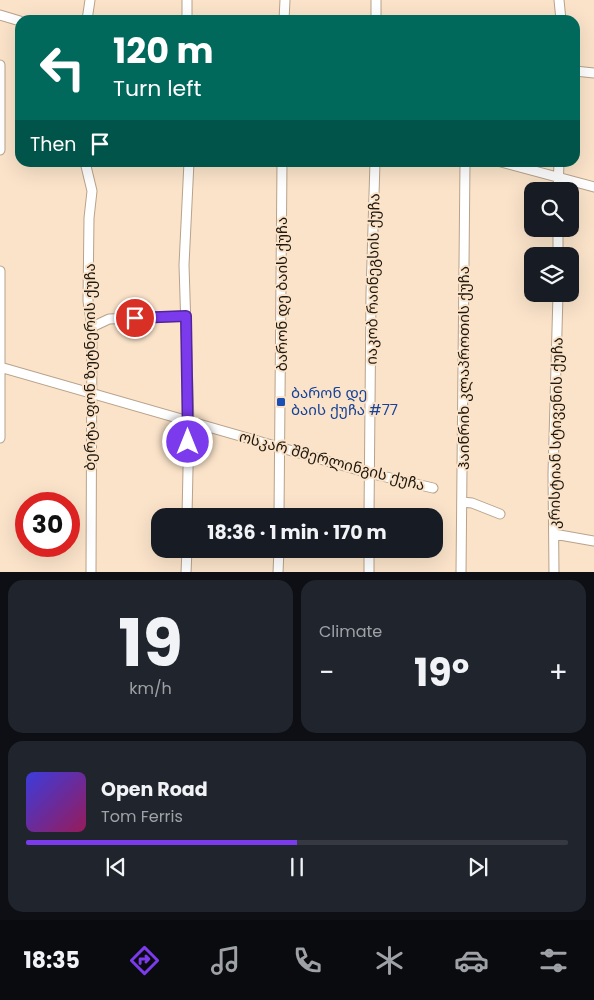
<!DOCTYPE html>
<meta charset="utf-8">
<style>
body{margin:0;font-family:Poppins,"Noto Sans Georgian",sans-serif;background:#20242c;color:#f1f3f6;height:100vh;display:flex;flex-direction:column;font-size:19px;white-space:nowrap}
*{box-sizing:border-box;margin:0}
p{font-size:16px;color:#9ea1a6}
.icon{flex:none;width:28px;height:28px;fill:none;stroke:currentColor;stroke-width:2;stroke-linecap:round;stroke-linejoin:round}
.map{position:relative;height:572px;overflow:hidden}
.side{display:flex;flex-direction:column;gap:8px;padding:8px;background:#0d0f14;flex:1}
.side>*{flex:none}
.hud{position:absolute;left:15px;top:15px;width:565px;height:152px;border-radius:15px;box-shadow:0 5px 20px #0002;background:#00695c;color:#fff;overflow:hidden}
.tools{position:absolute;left:524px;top:182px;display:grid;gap:10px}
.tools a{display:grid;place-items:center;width:55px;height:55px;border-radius:10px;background:#171b24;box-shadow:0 5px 20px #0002;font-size:25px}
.speed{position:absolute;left:15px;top:492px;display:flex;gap:10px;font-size:25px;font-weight:700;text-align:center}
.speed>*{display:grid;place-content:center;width:65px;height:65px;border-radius:50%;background:#171b24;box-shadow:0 5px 20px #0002;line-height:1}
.speed .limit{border:8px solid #d22;background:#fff;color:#111}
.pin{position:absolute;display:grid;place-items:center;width:42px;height:42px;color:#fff;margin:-21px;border:2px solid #fff;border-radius:50%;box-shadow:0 1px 5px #0007}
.me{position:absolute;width:55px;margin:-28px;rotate:0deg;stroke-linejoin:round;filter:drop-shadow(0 0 4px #0008)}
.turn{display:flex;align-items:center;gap:18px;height:105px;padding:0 15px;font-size:22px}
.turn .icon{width:65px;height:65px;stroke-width:2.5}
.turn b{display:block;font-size:35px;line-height:42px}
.then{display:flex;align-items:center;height:48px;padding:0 15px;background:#0003;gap:10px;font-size:19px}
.big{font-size:38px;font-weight:700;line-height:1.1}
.side .widget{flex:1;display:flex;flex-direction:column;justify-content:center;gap:8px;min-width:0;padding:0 18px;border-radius:15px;background:#20242c}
.side .dial{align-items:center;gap:0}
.dial b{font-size:65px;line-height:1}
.song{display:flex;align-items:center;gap:15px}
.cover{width:60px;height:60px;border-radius:8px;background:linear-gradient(135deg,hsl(240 70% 55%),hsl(330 70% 35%))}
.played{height:5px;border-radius:2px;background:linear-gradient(90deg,#7c3aed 50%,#363941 50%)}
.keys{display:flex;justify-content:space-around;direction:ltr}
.heat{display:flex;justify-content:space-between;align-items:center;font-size:28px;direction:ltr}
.side .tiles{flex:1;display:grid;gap:8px;grid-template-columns:1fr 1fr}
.widget:last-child{grid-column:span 2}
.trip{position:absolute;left:151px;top:508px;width:292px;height:50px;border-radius:15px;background:#171b24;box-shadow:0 5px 20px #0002;font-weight:700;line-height:50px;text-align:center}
.dock{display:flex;height:80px;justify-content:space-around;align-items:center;background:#090b0e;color:#9ea1a6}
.dock .icon{width:35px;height:35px}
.dock .on{color:#7c3aed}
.dock b{font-size:22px;color:#f1f3f6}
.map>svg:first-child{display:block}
</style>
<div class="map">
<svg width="594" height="573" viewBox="0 0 594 573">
<rect width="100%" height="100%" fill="#fae3c9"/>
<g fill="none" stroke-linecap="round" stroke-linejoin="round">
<g stroke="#b8a28a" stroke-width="11">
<path id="minor" d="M376,0V20
M559,0L561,20
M0,15L20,21
M87,20L90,0
M187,20V0
M284,20L285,0
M0,65V150
M575,71L594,73
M85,162L92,191L89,218L88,301L92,327L91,573
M501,162L594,187
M558,191L559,162
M558,229V256
M0,271V438
M92,327L109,319L186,316
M0,367L369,473L433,488
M462,502L472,503L500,514
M187,516L189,423L184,265L189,162
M279,516L282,162
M369,516L371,294L375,162
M554,534L594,541
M186,573L187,549
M278,573L279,549
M369,573V549
M461,573L465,162
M554,573L553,474L558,294"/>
</g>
<use href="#minor" stroke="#fff" stroke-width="9"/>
</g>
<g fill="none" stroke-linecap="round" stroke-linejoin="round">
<g stroke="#51269a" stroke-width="12">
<path id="route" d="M135,318L186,316L188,442"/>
</g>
<use href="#route" stroke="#7c3aed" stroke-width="9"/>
</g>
<rect fill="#1a4fb4" stroke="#fae3c9" stroke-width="2" x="276" y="397" width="10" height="10" rx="2.5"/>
<g text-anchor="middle" stroke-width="4" stroke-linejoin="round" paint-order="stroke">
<g font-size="15" fill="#20180e" stroke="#fae3c9">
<text transform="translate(373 279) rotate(-89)" y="5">იაკობ რაინეგსის ქუჩა</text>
<text transform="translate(282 294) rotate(-90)" y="5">ბარონ დე ბაის ქუჩა</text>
<text transform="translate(90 367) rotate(-90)" y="5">ბერტა ფონ ზუტნერის ქუჩა</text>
<text transform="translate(464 368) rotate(-90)" y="5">ჰაინრიხ კლაპროთის ქუჩა</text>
<text transform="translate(556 433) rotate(-89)" y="5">კრისტიან სტივენის ქუჩა</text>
<text transform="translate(332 461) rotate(15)" y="5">ოსკარ შმერლინგის ქუჩა</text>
</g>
<g font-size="15" fill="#164399" stroke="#fae3c9" text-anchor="start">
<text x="291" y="398">ბარონ დე<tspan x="291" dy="17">ბაის ქუჩა #77</tspan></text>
</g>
</g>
</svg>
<div class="tools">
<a><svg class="icon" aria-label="search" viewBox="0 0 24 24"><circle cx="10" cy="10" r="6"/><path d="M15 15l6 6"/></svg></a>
<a><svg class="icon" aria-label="layers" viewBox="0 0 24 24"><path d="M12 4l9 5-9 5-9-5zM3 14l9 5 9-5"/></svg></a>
</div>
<div class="speed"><div class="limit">30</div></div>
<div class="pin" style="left:135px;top:318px;background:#d93025"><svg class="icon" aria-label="arrive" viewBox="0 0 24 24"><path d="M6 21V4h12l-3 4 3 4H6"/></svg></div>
<svg class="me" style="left:188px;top:442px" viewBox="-20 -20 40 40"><circle r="17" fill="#7c3aed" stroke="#fff" stroke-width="3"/><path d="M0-11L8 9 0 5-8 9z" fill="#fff"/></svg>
<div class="trip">18:36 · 1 min · 170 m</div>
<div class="hud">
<div class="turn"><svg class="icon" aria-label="left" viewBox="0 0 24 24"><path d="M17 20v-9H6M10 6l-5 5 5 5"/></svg><div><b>120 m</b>Turn left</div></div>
<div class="then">Then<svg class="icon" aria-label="arrive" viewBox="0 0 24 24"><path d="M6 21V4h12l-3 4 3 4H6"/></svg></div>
</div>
</div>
<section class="side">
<div class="tiles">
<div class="widget dial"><b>19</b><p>km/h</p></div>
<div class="widget"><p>Climate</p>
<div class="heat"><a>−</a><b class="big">19°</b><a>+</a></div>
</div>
<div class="widget">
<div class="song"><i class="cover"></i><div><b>Open Road</b><p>Tom Ferris</p></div></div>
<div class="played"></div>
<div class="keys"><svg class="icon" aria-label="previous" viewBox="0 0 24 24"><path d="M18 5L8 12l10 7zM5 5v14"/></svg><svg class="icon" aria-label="pause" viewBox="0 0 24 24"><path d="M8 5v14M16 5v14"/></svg><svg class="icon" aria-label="next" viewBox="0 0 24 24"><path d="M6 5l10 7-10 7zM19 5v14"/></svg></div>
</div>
</div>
</section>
<nav class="dock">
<b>18:35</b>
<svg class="icon on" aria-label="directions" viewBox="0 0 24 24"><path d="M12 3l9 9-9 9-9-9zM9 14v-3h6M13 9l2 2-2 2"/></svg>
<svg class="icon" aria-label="music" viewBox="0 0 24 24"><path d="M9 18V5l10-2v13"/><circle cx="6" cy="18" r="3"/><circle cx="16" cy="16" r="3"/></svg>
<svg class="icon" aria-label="phone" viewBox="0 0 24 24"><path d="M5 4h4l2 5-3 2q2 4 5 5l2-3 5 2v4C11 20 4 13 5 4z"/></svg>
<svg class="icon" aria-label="climate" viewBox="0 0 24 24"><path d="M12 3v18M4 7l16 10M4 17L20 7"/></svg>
<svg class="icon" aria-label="car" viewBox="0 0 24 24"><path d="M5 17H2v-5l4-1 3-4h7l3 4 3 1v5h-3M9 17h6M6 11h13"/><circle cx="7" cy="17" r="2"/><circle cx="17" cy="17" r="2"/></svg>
<svg class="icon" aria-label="filters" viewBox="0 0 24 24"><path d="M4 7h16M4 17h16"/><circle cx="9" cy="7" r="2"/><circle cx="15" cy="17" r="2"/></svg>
</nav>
